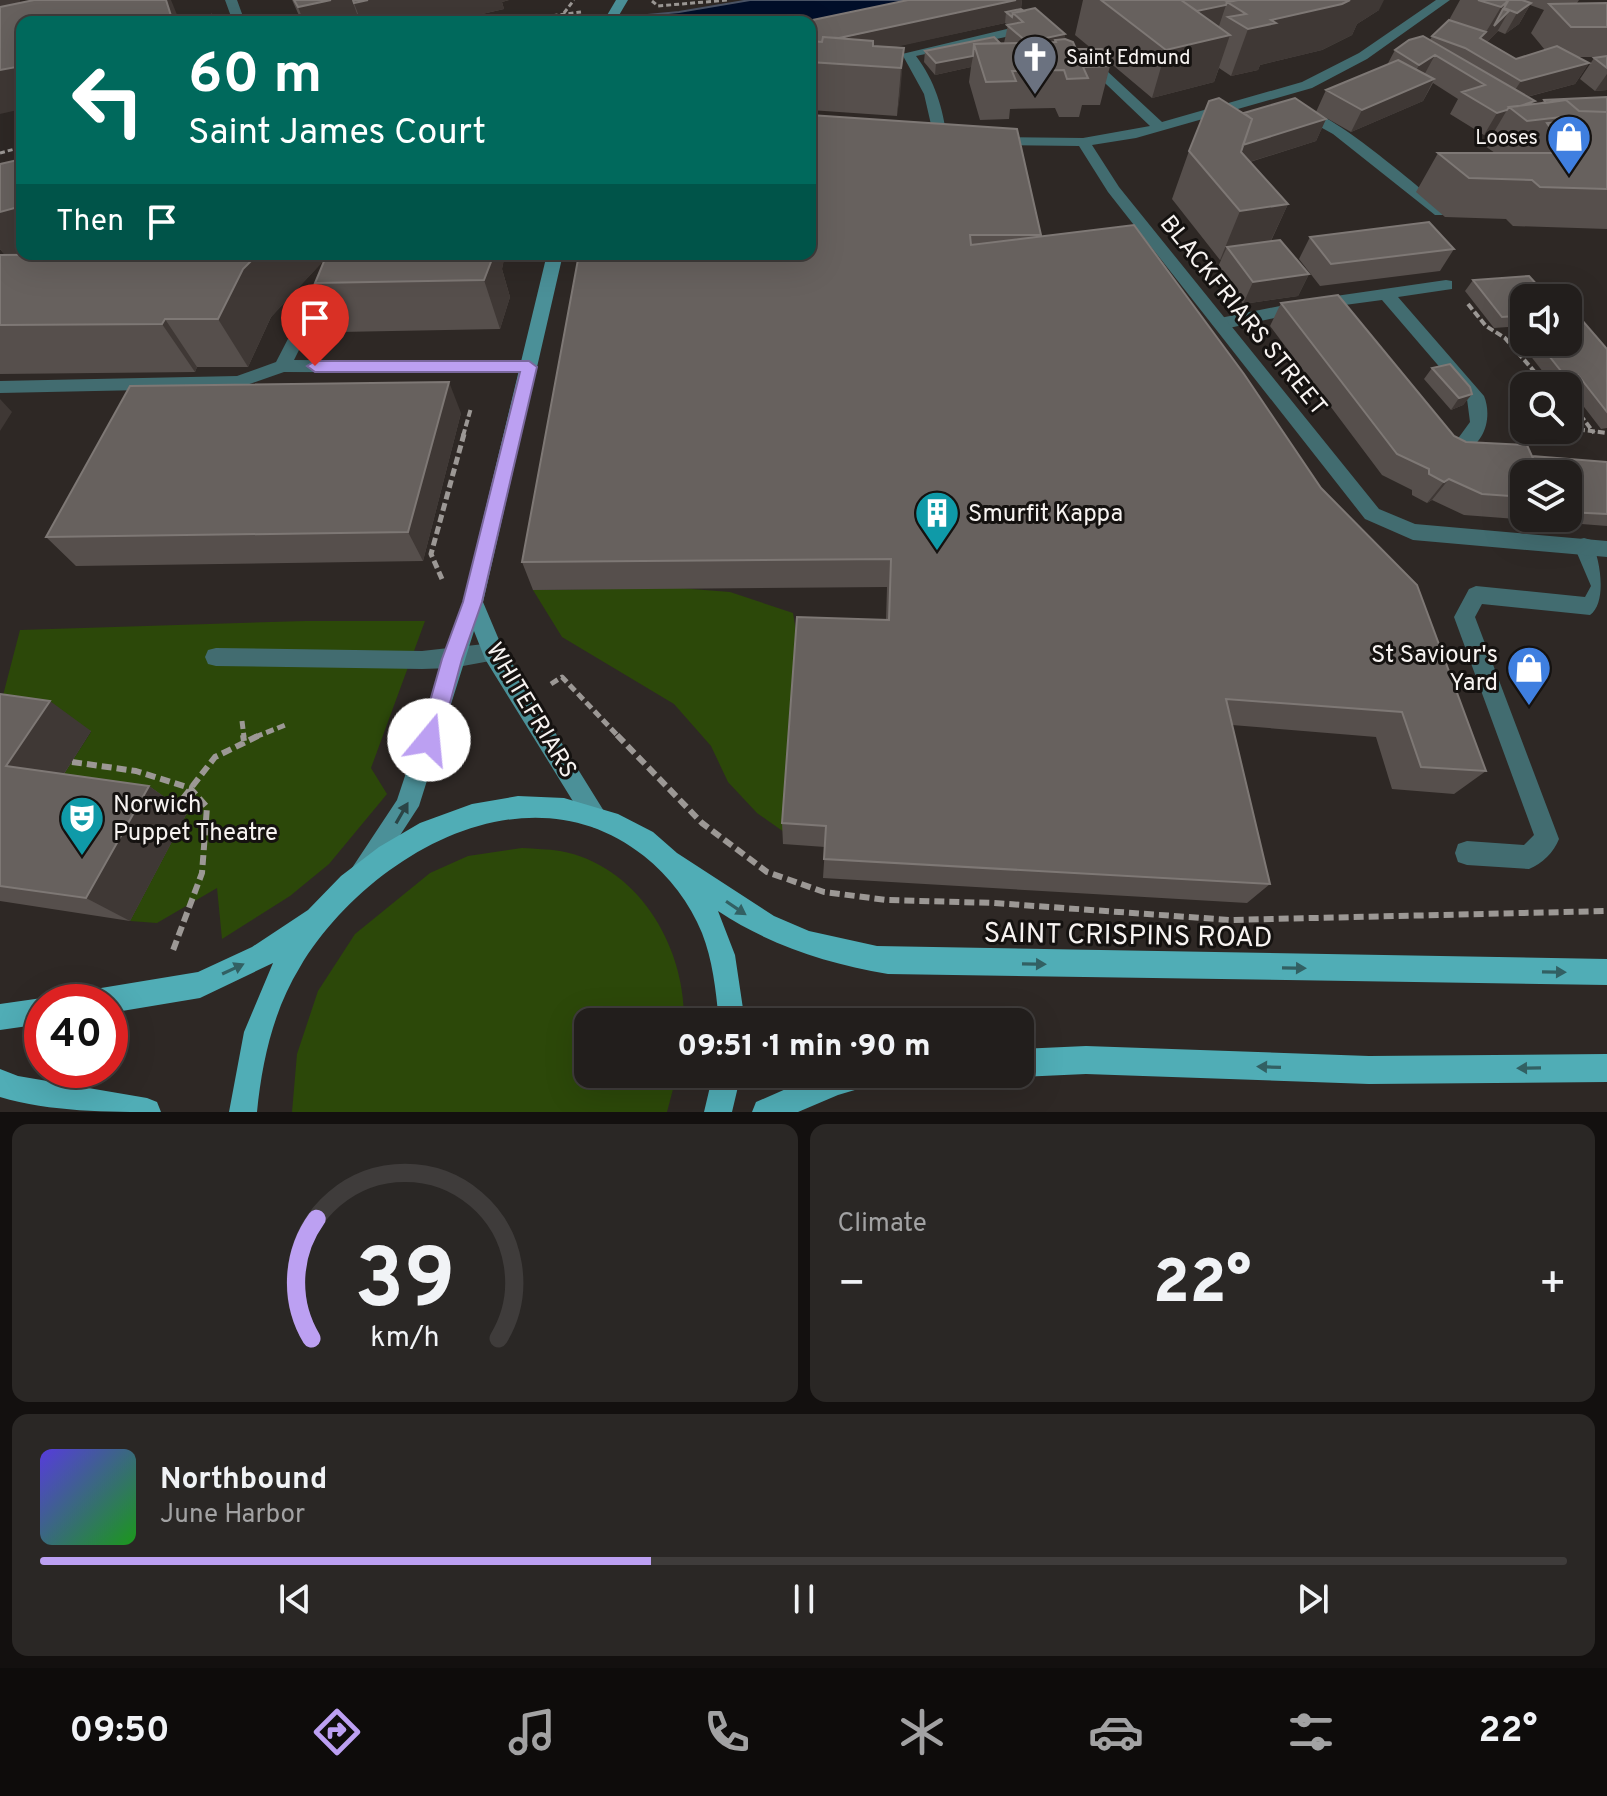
<!DOCTYPE html>
<meta charset="utf-8">
<style>
body{margin:0;font-family:Overpass,sans-serif;background:#2a2725;color:#f1f3f6;height:100vh;display:flex;flex-direction:column;font-size:30px;white-space:nowrap}
*{box-sizing:border-box;margin:0}
p{font-size:26px;color:#a2a2a3}
.icon{flex:none;width:44px;height:44px;fill:none;stroke:currentColor;stroke-width:2;stroke-linecap:round;stroke-linejoin:round}
.map{position:relative;height:1112px;overflow:hidden}
.details{display:flex;flex-direction:column;gap:12px;padding:12px;background:#13100f;flex:1}
.details>*{flex:none}
.hud{position:absolute;left:16px;top:16px;width:800px;height:244px;border-radius:16px;box-shadow:0 8px 32px #0002,0 0 0 2px #3f3c3b;background:#00695c;color:#fff;overflow:hidden}
.buttons{position:absolute;left:1510px;top:284px;display:grid;gap:16px}
.buttons a{display:grid;place-items:center;width:72px;height:72px;border-radius:16px;background:#221e1c;box-shadow:0 8px 32px #0002,0 0 0 2px #3f3c3b;font-size:40px}
.speed{position:absolute;left:24px;top:984px;display:flex;gap:16px;font-size:40px;font-weight:700;text-align:center}
.speed>*{display:grid;place-content:center;width:104px;height:104px;border-radius:50%;background:#221e1c;box-shadow:0 8px 32px #0002,0 0 0 2px #3f3c3b;line-height:1}
.speed .limit{border:12px solid #d22;background:#fff;color:#111}
.pin{position:absolute;display:grid;place-items:center;width:68px;height:68px;color:#fff;margin:-82px -34px;border-radius:50% 50% 50% 0;rotate:-45deg;box-shadow:0 0 8px #0007}
.pin .icon{rotate:45deg}
.me{position:absolute;width:88px;margin:-44px;rotate:17deg;stroke-linejoin:round;filter:drop-shadow(0 0 6px #0008)}
.turn{display:flex;align-items:center;gap:28px;height:168px;padding:0 40px;font-size:36px}
.turn .icon{width:104px;height:104px;stroke-width:2.5}
.turn b{display:block;font-size:56px;line-height:68px}
.then{display:flex;align-items:center;height:76px;padding:0 40px;background:#0003;gap:16px;font-size:30px}
.big{font-size:60px;font-weight:800;line-height:1.1}
.details .widget{flex:1;display:flex;flex-direction:column;justify-content:center;gap:12px;min-width:0;padding:0 28px;border-radius:16px;background:#2a2725}
.details .dial{align-items:center;gap:0}
.dial svg{height:208px;overflow:visible;fill:none;stroke:#3f3c3b;stroke-width:7;stroke-linecap:round;text-anchor:middle}
.dial text{fill:#f1f3f6;stroke:none}
.song{display:flex;align-items:center;gap:24px}
.cover{width:96px;height:96px;border-radius:12px;background:linear-gradient(135deg,hsl(250 70% 55%),hsl(120 70% 35%))}
.played{height:8px;border-radius:4px;background:linear-gradient(90deg,#bca0f2 40%,#3f3c3b 40%)}
.keys{display:flex;justify-content:space-around;direction:ltr}
.heat{display:flex;justify-content:space-between;align-items:center;font-size:44px;direction:ltr}
.details .tiles{flex:1;display:grid;gap:12px;grid-template-columns:1fr 1fr}
.widget:last-child{grid-column:span 2}
.trip{position:absolute;left:574px;top:1008px;width:460px;height:80px;border-radius:16px;background:#221e1c;box-shadow:0 8px 32px #0002,0 0 0 2px #3f3c3b;font-weight:800;line-height:80px;text-align:center}
.tab-bar{display:flex;height:128px;justify-content:space-around;align-items:center;background:#0e0c0b;color:#a2a2a3}
.tab-bar .icon{width:56px;height:56px}
.tab-bar .on{color:#bca0f2}
.tab-bar b{font-size:36px;color:#f1f3f6}
.map>svg:first-child{display:block}
</style>
<div class="map">
<svg width="1607" height="1112" viewBox="0 0 1607 1112">
<rect width="100%" height="100%" fill="#2e2825"/>
<path fill="#2c4809" d="M679,588L730,592L793,613L798,644L784,832L757,813L728,782L711,746L674,704L562,637L533,590Z
M305,621H425L371,768L387,794L329,864L290,896L222,939L217,888L157,923L130,921L187,813L51,794L91,732L15,721L0,707L20,630Z
M522,848C535,849 548,849 560,851C638,865 686,947 684,1022H588V1074H677L667,1112H292L297,1054L318,991L355,934L430,873L468,856Z"/>
<path fill="#000e29" stroke="#4a5365" stroke-width="2" d="M750,0H999L810,22H573L679,12Z"/>
<g fill="none" stroke-linecap="round" stroke-linejoin="round">
<path stroke="#9c9895" stroke-width="3" stroke-dasharray="5 3" stroke-linecap="butt" d="M652,1L658,6L728,0
M564,13L574,0
M505,22L581,12
M0,153L22,147"/>
<path stroke="#9c9895" stroke-width="4" stroke-dasharray="7 3" stroke-linecap="butt" d="M1468,304L1486,326L1505,338L1547,386
M1568,399L1594,433
M1511,412L1524,416
M1568,428L1607,433
M463,436L471,408"/>
<path stroke="#9c9895" stroke-width="5" stroke-dasharray="8 4" stroke-linecap="butt" d="M442,579L431,554L464,434
M551,684L562,677L619,737
M242,721L244,737
M255,737L288,724"/>
<path stroke="#9c9895" stroke-width="6" stroke-dasharray="10 5" stroke-linecap="butt" d="M243,735L244,741
M617,735L702,823L767,872L824,892L887,900L994,903L1230,920L1607,911
M72,762L136,771L190,788L207,807L202,873L172,953
M174,810L215,757L260,735"/>
<path fill="#426c70" fill-rule="evenodd" d="M225,0H237L245,22H233Z
M1011,28L1017,32L1015,35L916,56C935,81 943,108 947,139L935,142L924,94L902,54Z
M1446,280L1452,281V289L1398,297L1484,396C1492,415 1486,444 1463,451L1454,444L1470,422L1467,399L1382,300L1315,309L1220,330L1212,324L1220,318L1315,299Z
M1584,538L1591,540C1601,561 1607,603 1590,615L1482,604L1475,617L1559,839C1554,852 1542,864 1529,869L1467,865L1458,862L1455,853L1458,844L1467,841L1524,845L1534,835L1454,617L1469,589L1476,586L1585,597L1591,586L1574,546L1577,540Z
M493,643L501,645L504,652L501,659L452,668L422,669L216,666L208,664L205,657L208,650L216,648L422,651Z"/>
<path fill="#426c70" fill-rule="evenodd" d="M1436,0H1450L1367,59L1312,88L1136,138L1092,145L1119,187L1379,509L1415,524L1607,541V557L1413,540L1365,519L1108,192L1079,146L992,145L985,141L992,137L1083,138L1150,126L1085,64V58H1093L1162,122L1302,82L1359,53Z
M1297,108C1324,104 1420,189 1445,209V215H1435L1333,134L1297,114Z
M312,303L320,308L294,360L529,361L538,367L529,373L284,372L238,388L0,393V381L237,376L276,362L304,308Z"/>
<path fill="#4b9098" fill-rule="evenodd" d="M616,0H628L615,22H603Z
M547,254H563L483,602L502,647L607,816L603,824L595,828L587,824L485,659L474,631L419,806L373,877L364,880L355,877L352,868L397,800L463,602Z"/>
<path fill="#50adb6" fill-rule="evenodd" d="M518,796L564,798L618,814L653,832L677,853L774,916L809,931L877,946L1607,959V985L888,974C826,963 771,946 718,911L735,955L745,1022H719C716,992 713,961 702,933C690,903 669,876 644,856C526,762 366,857 300,967C273,1011 262,1062 257,1112H229L244,1032L273,963L200,998L110,1013V1002H82L86,993L95,989L198,972L252,947L308,910L341,876L379,847L420,823L472,804Z
M42,998L52,1002H42V1024L0,1030V1004Z
M1086,1046L1369,1056L1607,1054V1082L1369,1084L1086,1074L1020,1077L1013,1074H1020V1049Z
M0,1069L18,1076L147,1098L157,1102L161,1112C107,1112 51,1112 0,1097Z
M713,1074H741L732,1112H704Z
M820,1074H879L875,1084L838,1095L798,1112H752L756,1102Z"/>
</g>
<path fill="#564f4c" fill-rule="evenodd" d="M292,0H509L502,2L504,9L447,22H302Z
M1022,0L1021,9L1065,34L1064,39L1076,49H1092L1075,35L1083,0H1232L1379,10L1357,24L1352,35L1322,50L1260,65L1258,70L1231,76L1219,68L1214,82L1152,98L1108,61L1110,66L1100,105H1082L1079,117H1059L1055,108L1010,109L1009,119L980,120L969,82L971,67L935,75L924,62L925,51L1004,43L1008,25L1005,23L893,47L904,48L897,116L810,110V22Z
M1460,0H1579L1577,3H1607V90L1595,91L1580,79L1594,58L1597,57H1578L1589,63L1575,84L1527,97L1533,104L1541,103L1544,100L1607,97V229L1513,226L1506,219L1445,217L1416,192L1438,153H1495L1485,146L1494,132L1484,135L1450,114L1458,99L1433,83L1423,101L1351,132L1316,112L1326,90L1387,65L1395,50L1430,40L1432,36L1449,20ZM1530,5L1544,10L1531,33L1545,50L1516,59L1487,42L1498,31L1505,34L1519,24Z
M1244,113L1326,119L1316,141L1250,162L1288,204L1271,241L1309,274L1298,296L1243,304L1217,269L1221,260H1220L1172,199L1189,151Z
M810,115L1041,235L1040,237L1486,771L1454,794L1392,789L1376,737L1232,725L1270,884L1247,903L823,878L825,847L783,844L782,823L886,620L887,587L533,590L522,562Z
M0,164L22,254H505L502,269L510,297L500,329L339,332L315,283L325,259L271,317L248,367H197L195,372L0,374V255H5L0,249Z
M1310,237L1454,249L1440,271L1320,286L1299,259Z
M1473,280L1524,298V342H1568L1607,349V428L1601,429L1568,386H1554L1508,327L1494,328L1465,291Z
M1281,303L1454,436L1466,442L1532,456L1607,462V526L1464,515L1432,500L1427,503L1412,495V490L1382,475L1270,326ZM1524,474H1568V518H1524Z
M1432,368L1472,394L1463,405L1451,410L1424,379Z
M461,413L423,561L76,566L46,537Z
M0,694L91,731L64,774L149,786L187,813L130,921L0,901Z"/>
<path fill="#3f3835" d="M0,0H20L22,19L0,23Z
M166,0H171L180,22H173Z
M331,0H352L360,22H304L298,7Z
M368,0H509L502,2L504,9L447,22H361L354,3Z
M1016,0H1022L1019,19L1013,13L1006,12L1005,23L873,52L810,45Z
M1350,0H1384L1379,10L1357,24L1352,35L1322,50L1260,65L1258,70L1231,76L1248,29L1271,20Z
M1508,1L1494,26L1509,11L1497,32L1482,47L1480,38L1486,32L1501,7Z
M1531,3L1519,24L1505,34L1517,13Z
M1226,5L1216,35L1192,12Z
M1065,34L1061,55L1055,40L1051,57L1027,42Z
M1230,35L1214,82L1152,98L1166,50Z
M904,48L900,96L897,116L901,68Z
M1435,55L1423,77L1408,87L1419,65Z
M973,56L971,67L935,75L936,63Z
M1589,63L1575,84L1507,102L1521,81Z
M22,66V109L0,114V70Z
M1607,74V90L1595,91Z
M1434,79L1423,101L1351,132L1362,110Z
M1507,110L1494,132L1484,135L1497,113Z
M1326,119L1316,141L1233,167L1242,145Z
M1288,204L1265,253L1227,247L1221,260H1220L1240,211Z
M22,206V254H63L14,267L0,249V212Z
M258,254H330L271,317L248,367L218,319L243,269Z
M480,254H505L502,269L510,297L500,329L484,280Z
M1309,274L1298,296L1243,304L1253,282Z
M165,319L197,367L195,372L162,324Z
M449,382L461,413L423,561L408,532Z
M1472,394L1463,405L1451,410L1459,398Z
M0,399L12,412L0,431Z
M1449,479L1432,500L1427,503L1444,482Z
M50,701L91,731L51,794L6,766Z
M149,786L187,813L130,921L86,898Z"/>
<path fill="#67615e" stroke="#7e7875" stroke-width="2" d="M34,0H166L173,22H22V66L0,70V7Z
M294,0H331L298,7Z
M353,0H368L354,3Z
M908,0H1016L839,38L823,37L822,42L810,41V22H803Z
M1101,0H1181L1230,35L1166,50Z
M1181,0H1232L1233,1L1227,2L1226,5L1197,11Z
M1238,0H1350L1342,4L1271,20L1276,23L1248,29L1228,17L1246,14L1227,2Z
M1478,0H1505L1508,1L1501,7Z
M1505,0H1522L1531,3L1517,13L1504,8L1508,1Z
M1607,3V27H1571L1549,4Z
M1035,8L1065,34L1027,42L1007,25L1023,22L1013,13Z
M1021,9L1024,11L1013,13L1012,17L1006,12Z
M1503,9L1509,11L1494,26Z
M211,15L213,22H178Z
M1449,20L1486,32L1480,38L1516,59L1557,46L1589,63L1521,81L1465,48L1432,36Z
M1423,36L1535,101L1520,106L1509,107L1507,110L1497,113L1462,92L1485,85L1435,55L1419,65L1395,50L1409,40Z
M823,37L873,41V46L904,48L901,68L810,62V41L822,42Z
M994,37L1000,43L974,44L973,56L936,63L925,51Z
M1065,39L1073,42L1076,49H1102L1110,66L1083,67L1088,78L1067,79L1064,70L1012,71L1016,81L986,82L974,44L1056,42L1055,40Z
M1607,56V68L1594,58Z
M1398,60L1434,79L1362,110L1326,90Z
M1607,97V112L1579,111L1566,100L1546,103L1544,100Z
M1219,98L1252,119L1241,152L1288,204L1240,211L1189,151L1209,101Z
M1295,98L1326,119L1243,145L1252,119L1244,113Z
M1566,100L1579,111L1607,112V189L1540,187L1532,180L1469,178L1438,153H1568L1547,123L1575,121L1570,116L1527,121L1509,107Z
M810,115L1017,129L1041,235H970L971,245L1134,225L1244,374L1321,488L1417,585L1486,771L1421,767L1402,712L1226,699L1270,884L824,859L826,826L782,823L797,617L889,620L891,559L522,562L579,254H810Z
M22,159V206L0,212V164Z
M1429,222L1454,249L1331,264L1310,237Z
M1280,240L1309,274L1253,282L1227,247Z
M148,254H258L243,269L218,319H165L162,324L0,325V255Z
M327,254H494L484,280L315,283Z
M1529,276L1549,298H1524V325L1516,316L1502,317L1473,280Z
M1338,295L1454,436L1466,442L1527,445L1540,474H1524V497L1482,494L1449,479L1444,482L1429,474V469L1397,454L1281,303Z
M1568,312H1575L1607,349V412L1578,375L1565,376L1538,342H1568Z
M1450,364L1470,387L1472,394L1459,398L1432,368Z
M449,382L408,532L46,537L130,386Z
M1532,456L1607,462V514L1568,512V474H1540Z
M0,694L50,701L6,766L149,786L86,898L0,886Z"/>
<defs><path id="oneway-solid" d="M-6-.8H1V-3.2L6.5 0L1 3.2V.8H-6Z" transform="scale(2)"/></defs>
<use fill="#2b4446" href="#oneway-solid" transform="translate(402 813) rotate(-60)"/>
<g fill="#326063">
<use href="#oneway-solid" transform="translate(736 908) rotate(34)"/>
<use href="#oneway-solid" transform="translate(1034 964) rotate(1)"/>
<use href="#oneway-solid" transform="translate(1294 968) rotate(1)"/>
<use href="#oneway-solid" transform="translate(233 969) rotate(-25)"/>
<use href="#oneway-solid" transform="translate(1554 972) rotate(1)"/>
<use href="#oneway-solid" transform="translate(1269 1067) rotate(-178)"/>
<use href="#oneway-solid" transform="translate(1529 1068) rotate(179)"/>
</g>
<path fill="#bca0f2" stroke="#7a689d" stroke-width="2" d="M315,361H529L537,367L482,602L462,659L440,740L437,747L429,750L422,747L419,740L442,659L463,602L520,372H315L307,366Z"/>
<defs>
<g id="church-pin" transform="scale(2.3)"><path d="M0 17L-7.5 6A9.5 9.5 0 1 1 7.5 6Z" fill="#6b7280" stroke="#151210"/><path d="M-1.2-6h2.4v3.5h3.3v2.4h-3.3V6h-2.4V-.1h-3.3v-2.4h3.3Z" fill="#fff"/></g>
<g id="shop-pin" transform="scale(2.3)"><path d="M0 17L-7.5 6A9.5 9.5 0 1 1 7.5 6Z" fill="#3f7fe0" stroke="#151210"/><path d="M-5-2.5h2.3a2.7 3.5 0 0 1 5.4 0H5L5.5 6h-11ZM-1.5-2.5h3a1.5 2.3 0 0 0-3 0Z" fill="#fff"/></g>
<g id="building-pin" transform="scale(2.3)"><path d="M0 17L-7.5 6A9.5 9.5 0 1 1 7.5 6Z" fill="#0f9aa8" stroke="#151210"/><path d="M-4-6H4V6H1V3H-1V6H-4ZM-2.5-4.3h1.7v1.8h-1.7ZM.8-4.3h1.7v1.8H.8ZM-2.5-1h1.7V.8h-1.7ZM.8-1h1.7V.8H.8Z" fill="#fff"/></g>
<g id="theatre-pin" transform="scale(2.3)"><path d="M0 17L-7.5 6A9.5 9.5 0 1 1 7.5 6Z" fill="#0f9aa8" stroke="#151210"/><path d="M-5-5.5Q0-4 5-5.5V0Q5 5 0 6Q-5 5-5 0ZM-3.3-2.5H-1v1.5H-3.3ZM1-2.5H3.3v1.5H1ZM-2.8 1Q0 5.5 2.8 1Z" fill="#fff"/></g>
</defs>
<g fill-rule="evenodd">
<use href="#church-pin" x="1035" y="57"/>
<use href="#shop-pin" x="1569" y="137"/>
<use href="#building-pin" x="937" y="513"/>
<use href="#shop-pin" x="1529" y="668"/>
<use href="#theatre-pin" x="82" y="818"/>
</g>
<g text-anchor="middle" stroke-width="6" stroke-linejoin="round" paint-order="stroke">
<g font-size="20" fill="#f7f3f1" stroke="#151210" text-anchor="start">
<text x="1066" y="64">Saint Edmund</text>
<text x="1538" y="144" text-anchor="end">Looses</text>
</g>
<g font-size="24" fill="#f7f3f1" stroke="#151210">
<text transform="translate(1244 315) rotate(51)" y="8">BLACKFRIARS STREET</text>
<text transform="translate(532 710) rotate(59)" y="8">WHITEFRIARS</text>
</g>
<g font-size="24" fill="#f7f3f1" stroke="#151210" text-anchor="start">
<text x="968" y="521">Smurfit Kappa</text>
<text x="1498" y="662" text-anchor="end">St Saviour's<tspan x="1498" dy="28">Yard</tspan></text>
<text x="113" y="812">Norwich<tspan x="113" dy="28">Puppet Theatre</tspan></text>
</g>
<g font-size="28" fill="#f7f3f1" stroke="#151210">
<text transform="translate(1128 934) rotate(1)" y="10">SAINT CRISPINS ROAD</text>
</g>
</g>
</svg>
<div class="buttons">
<a><svg class="icon" aria-label="sound" viewBox="0 0 24 24"><path d="M4 9h4l5-4v14l-5-4H4zM17 9q2 3 0 6"/></svg></a>
<a><svg class="icon" aria-label="search" viewBox="0 0 24 24"><circle cx="10" cy="10" r="6"/><path d="M15 15l6 6"/></svg></a>
<a><svg class="icon" aria-label="layers" viewBox="0 0 24 24"><path d="M12 4l9 5-9 5-9-5zM3 14l9 5 9-5"/></svg></a>
</div>
<div class="speed"><div class="limit">40</div></div>
<div class="pin" style="left:315px;top:366px;background:#d93025"><svg class="icon" aria-label="arrive" viewBox="0 0 24 24"><path d="M6 21V4h12l-3 4 3 4H6"/></svg></div>
<svg class="me" style="left:429px;top:740px" viewBox="-20 -20 40 40"><circle r="19" fill="#fff"/><path d="M0-13L10 11 0 6-10 11z" fill="#bca0f2"/></svg>
<div class="trip">09:51 · 1 min · 90 m</div>
<div class="hud">
<div class="turn"><svg class="icon" aria-label="left" viewBox="0 0 24 24"><path d="M17 20v-9H6M10 6l-5 5 5 5"/></svg><div><b>60 m</b>Saint James Court</div></div>
<div class="then">Then<svg class="icon" aria-label="arrive" viewBox="0 0 24 24"><path d="M6 21V4h12l-3 4 3 4H6"/></svg></div>
</div>
</div>
<section class="details">
<div class="tiles">
<div class="widget dial"><svg viewBox="0 0 100 80">
<path d="M14 69A42 42 0 1 1 86 69"/>
<path d="M14 69A42 42 0 0 1 16 23" stroke="#bca0f2"/>
<text x="50" y="56" font-size="32" font-weight="700">39</text>
<text x="50" y="72" font-size="11">km/h</text>
</svg></div>
<div class="widget"><p>Climate</p>
<div class="heat"><a>−</a><b class="big">22°</b><a>+</a></div>
</div>
<div class="widget">
<div class="song"><i class="cover"></i><div><b>Northbound</b><p>June Harbor</p></div></div>
<div class="played"></div>
<div class="keys"><svg class="icon" aria-label="previous" viewBox="0 0 24 24"><path d="M18 5L8 12l10 7zM5 5v14"/></svg><svg class="icon" aria-label="pause" viewBox="0 0 24 24"><path d="M8 5v14M16 5v14"/></svg><svg class="icon" aria-label="next" viewBox="0 0 24 24"><path d="M6 5l10 7-10 7zM19 5v14"/></svg></div>
</div>
</div>
</section>
<nav class="tab-bar">
<b>09:50</b>
<svg class="icon on" aria-label="directions" viewBox="0 0 24 24"><path d="M12 3l9 9-9 9-9-9zM9 14v-3h6M13 9l2 2-2 2"/></svg>
<svg class="icon" aria-label="music" viewBox="0 0 24 24"><path d="M9 18V5l10-2v13"/><circle cx="6" cy="18" r="3"/><circle cx="16" cy="16" r="3"/></svg>
<svg class="icon" aria-label="phone" viewBox="0 0 24 24"><path d="M5 4h4l2 5-3 2q2 4 5 5l2-3 5 2v4C11 20 4 13 5 4z"/></svg>
<svg class="icon" aria-label="climate" viewBox="0 0 24 24"><path d="M12 3v18M4 7l16 10M4 17L20 7"/></svg>
<svg class="icon" aria-label="car" viewBox="0 0 24 24"><path d="M5 17H2v-5l4-1 3-4h7l3 4 3 1v5h-3M9 17h6M6 11h13"/><circle cx="7" cy="17" r="2"/><circle cx="17" cy="17" r="2"/></svg>
<svg class="icon" aria-label="filters" viewBox="0 0 24 24"><path d="M4 7h16M4 17h16"/><circle cx="9" cy="7" r="2"/><circle cx="15" cy="17" r="2"/></svg>
<b>22°</b>
</nav>
